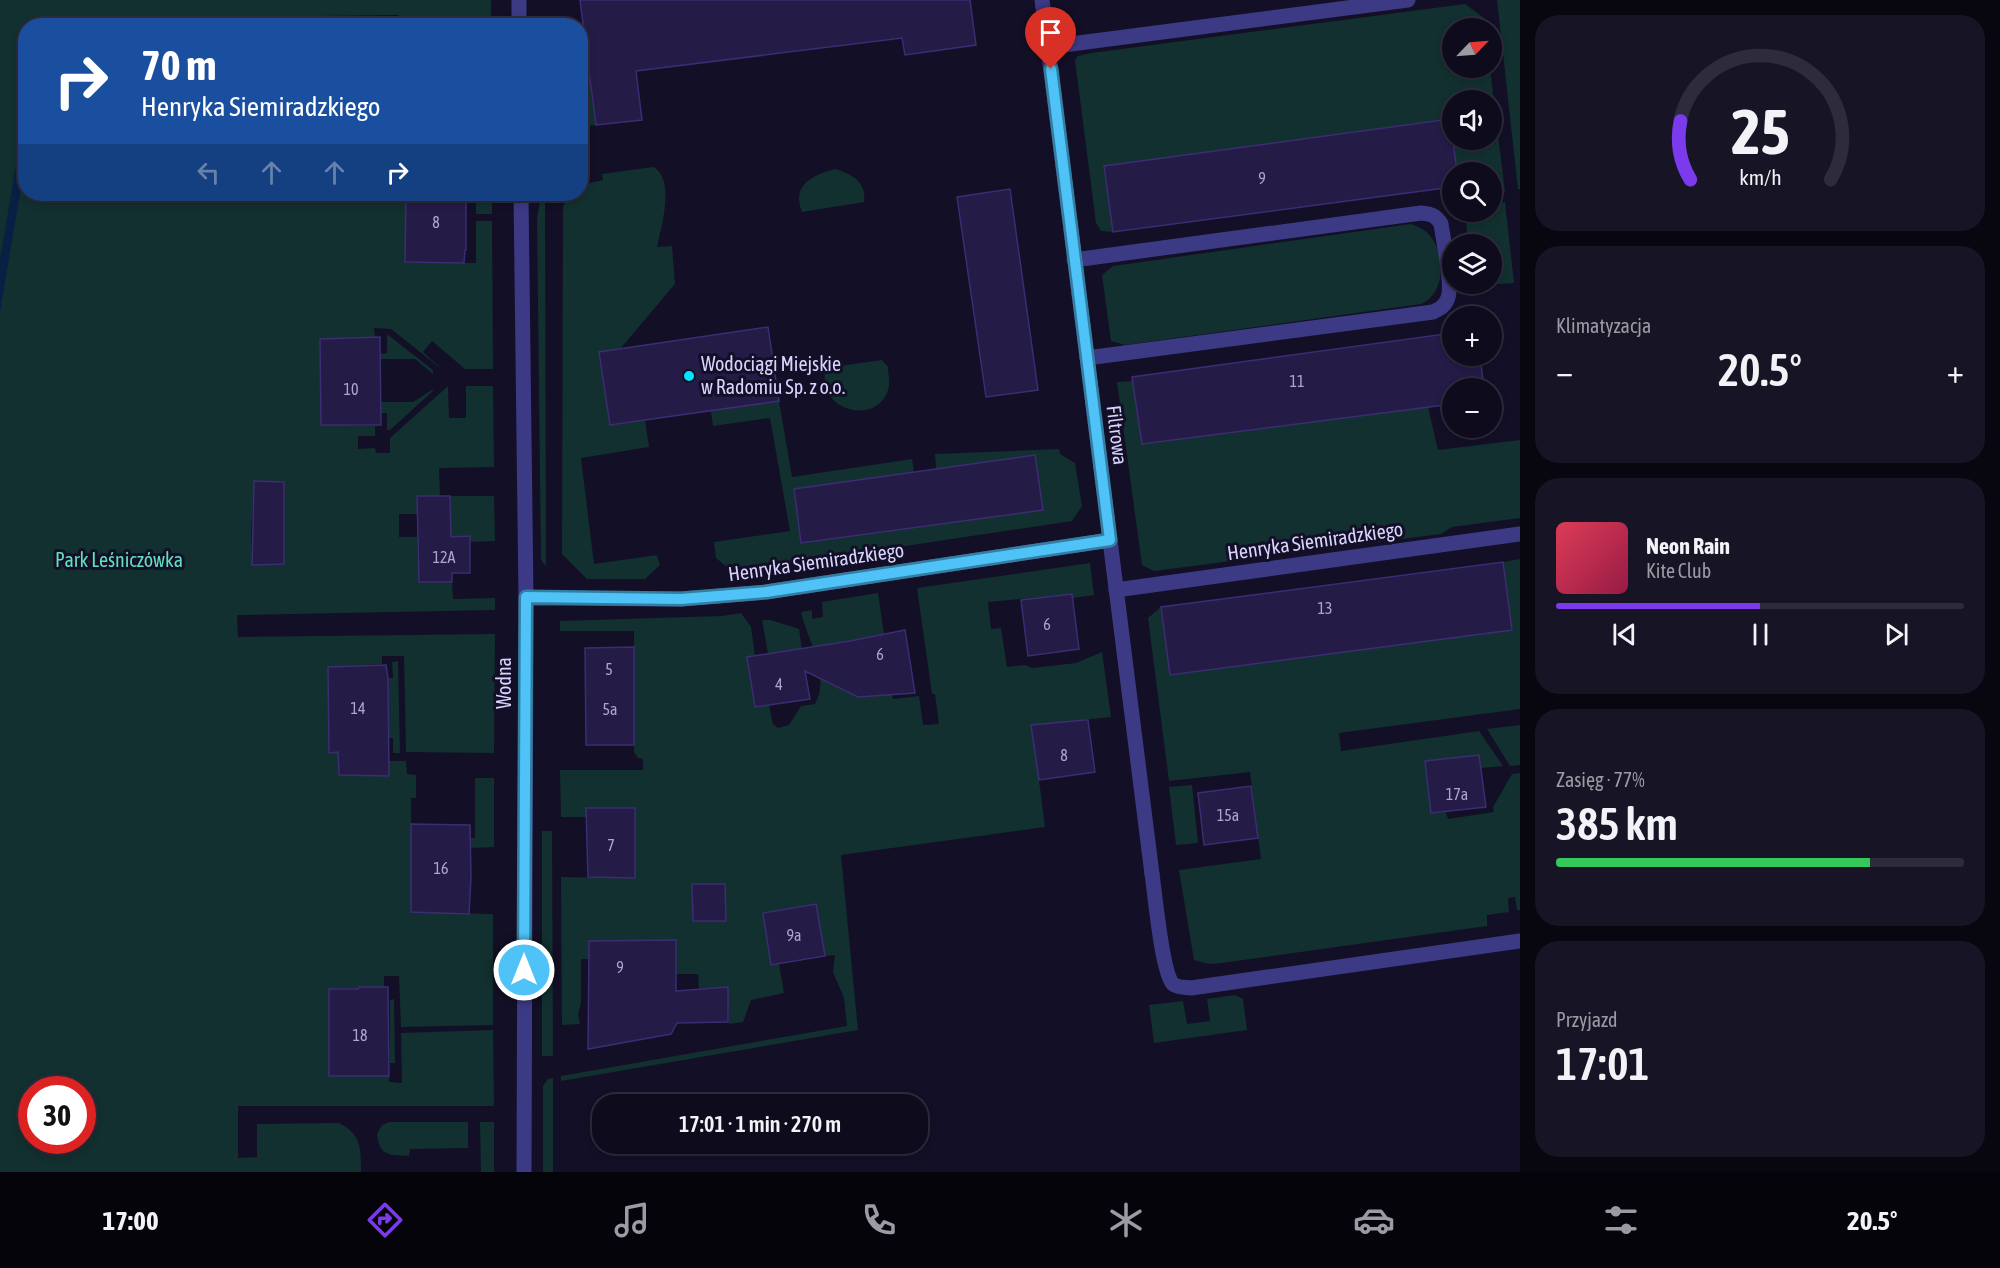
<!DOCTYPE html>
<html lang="pl">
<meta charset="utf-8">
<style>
body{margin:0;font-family:"Asap Condensed",sans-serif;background:#171425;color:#f1f3f6;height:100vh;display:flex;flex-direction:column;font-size:22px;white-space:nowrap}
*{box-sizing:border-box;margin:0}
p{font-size:20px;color:#9b9ba3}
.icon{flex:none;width:33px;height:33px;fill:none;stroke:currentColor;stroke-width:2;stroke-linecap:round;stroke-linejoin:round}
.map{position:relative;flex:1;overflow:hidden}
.sheet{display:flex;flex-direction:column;gap:15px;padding:15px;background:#08060f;width:480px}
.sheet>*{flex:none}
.hud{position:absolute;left:18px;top:18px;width:570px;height:183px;border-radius:24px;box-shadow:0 3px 9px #0003,0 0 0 2px #2e2b3b;background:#1a4fa0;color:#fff;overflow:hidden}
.needle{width:39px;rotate:65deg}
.fabs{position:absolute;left:1442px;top:18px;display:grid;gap:12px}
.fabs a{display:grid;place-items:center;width:60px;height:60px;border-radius:50%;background:#0e0b1c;box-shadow:0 3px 9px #0003,0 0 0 2px #2e2b3b;font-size:30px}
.speed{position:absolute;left:18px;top:1076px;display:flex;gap:12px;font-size:30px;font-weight:700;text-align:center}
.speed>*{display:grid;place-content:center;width:78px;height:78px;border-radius:50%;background:#0e0b1c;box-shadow:0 3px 9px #0003,0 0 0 2px #2e2b3b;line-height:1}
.speed .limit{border:9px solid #d22;background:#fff;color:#111}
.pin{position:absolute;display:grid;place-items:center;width:51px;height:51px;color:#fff;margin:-62px -26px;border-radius:50% 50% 50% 0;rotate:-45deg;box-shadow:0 0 6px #0007}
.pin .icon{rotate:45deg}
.me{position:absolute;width:66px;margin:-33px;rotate:0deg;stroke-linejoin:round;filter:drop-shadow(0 0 4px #0008)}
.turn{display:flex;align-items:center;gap:21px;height:126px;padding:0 24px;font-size:27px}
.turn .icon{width:78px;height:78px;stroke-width:2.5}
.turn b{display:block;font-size:42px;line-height:51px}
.lanes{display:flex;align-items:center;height:57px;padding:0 24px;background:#0003;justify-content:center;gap:30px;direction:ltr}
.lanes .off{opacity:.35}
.big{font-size:45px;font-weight:600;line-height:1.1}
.sheet .tile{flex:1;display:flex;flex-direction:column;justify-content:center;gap:9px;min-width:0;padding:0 21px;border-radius:24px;background:#171425}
.sheet .dial{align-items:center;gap:0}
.dial svg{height:156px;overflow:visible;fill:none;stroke:#2e2b3b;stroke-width:7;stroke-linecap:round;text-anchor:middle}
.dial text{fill:#f1f3f6;stroke:none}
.song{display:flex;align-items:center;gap:18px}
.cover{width:72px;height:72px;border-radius:9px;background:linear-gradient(135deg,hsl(350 70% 55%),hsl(340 70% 35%))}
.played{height:6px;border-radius:3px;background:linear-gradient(90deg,#7c3aed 50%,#2e2b3b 50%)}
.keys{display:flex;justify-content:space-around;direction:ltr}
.heat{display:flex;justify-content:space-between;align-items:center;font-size:33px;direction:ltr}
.charge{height:9px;border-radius:4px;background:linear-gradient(90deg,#34c759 77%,#2e2b3b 0)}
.trip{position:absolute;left:592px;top:1094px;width:336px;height:60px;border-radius:24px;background:#0e0b1c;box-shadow:0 3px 9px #0003,0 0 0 2px #2e2b3b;font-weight:600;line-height:60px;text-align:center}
.tab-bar{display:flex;height:96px;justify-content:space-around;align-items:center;background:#06040b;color:#9b9ba3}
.tab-bar .icon{width:42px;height:42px}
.tab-bar .selected{color:#7c3aed}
.tab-bar b{font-size:27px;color:#f1f3f6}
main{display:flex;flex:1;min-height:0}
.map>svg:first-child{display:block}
</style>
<main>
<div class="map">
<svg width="1520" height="1172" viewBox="0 0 1520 1172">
<rect width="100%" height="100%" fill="#130f26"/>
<path fill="#12302f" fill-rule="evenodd" d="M0,0H491V25H405L398,15L325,16V26H26V194H406V262L476,263V221H492L493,369H465L432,341L423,352L444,371L391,329L374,328L375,337L320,339L351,426H375V436H358V449L375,448L376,453H390V438L448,386L449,418H466V386H493L494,467L439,468L440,496L418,514H399V537H417L419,582H452L453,599L495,598V610L237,615L238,637L495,634L494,753L406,752L404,656H382V664L328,667L329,752H338L339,775L376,776V753L388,761H406L407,774L416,775V798H411V912L493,914V1025L401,1027L399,976H384V987L329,989V1075L389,1076V1082L402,1083L401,1033L493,1030L494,1106H238V1158L257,1157V1124L339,1123C362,1134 361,1150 361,1172H0ZM254,481L284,482V564L252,565L251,535ZM32,1089H82V1140H32Z
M1497,0H1520V189H1518Z
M1465,4L1484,18L1485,28H1452V68H1490L1505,192L1491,193V172H1457L1452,140H1491V100H1452V136L1449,119L1105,166L1113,232L1101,231L1096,223L1075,60L1078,56L1091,53Z
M580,57L587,63L596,125L581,126Z
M653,167C676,178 661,228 657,247L672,246L675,284L621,348L599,352L610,425L645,420L649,447L581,458L594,564L657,555L660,565L645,579H587L562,554L563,208L567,194H580L581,185L603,180L602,174Z
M835,169C852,174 867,182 864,202L802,212C791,185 813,175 835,169Z
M476,194H492V214H476Z
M541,194H545L546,566L541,560L537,219Z
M1505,202L1514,283L1472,286V284H1491V244H1468L1465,212H1491V204Z
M1411,224C1419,227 1426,230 1431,237C1446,256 1445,294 1421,304L1125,345L1111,341L1102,275L1113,266Z
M387,334L433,370V374L415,359H381V354L387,353Z
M882,360L888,367C888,373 890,380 889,386C881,428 814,412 826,368Z
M1133,381L1142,444L1428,407L1438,450L1520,440V518L1452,527L1441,534L1154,571L1142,565L1117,382Z
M432,389L433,391L390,430H387V413H381V402H413L432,390Z
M779,401L792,477L912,459L914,472L794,489L802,543L1043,509L1035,455L936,469L935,454L1059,449L1060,454L1075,463L1082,506L1072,521L733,572L716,558L714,542L790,531L770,418L713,426L711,411Z
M450,496H494L495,541L470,542V536L451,537Z
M1520,559V709L1339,733L1341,751L1479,731L1503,766L1481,768L1479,755L1425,761L1431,813L1446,812L1448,819L1494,812L1493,807L1512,774L1520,773V910H1517L1515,897L1508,898L1509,912L1487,915V926L1222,963L1209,964L1194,960L1179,870L1261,859L1250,772L1169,781L1148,618L1161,607L1512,629L1503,562Z
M1090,563L1094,595L1073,598L1072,594L988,602L991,629L1001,628L1007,667L1025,665L1032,668L1076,663L1102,652L1111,717L1032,725L1045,827L841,855L858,1030L561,1081V1076L847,1026L844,998L833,972L835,955L825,956L816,905L771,965L779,964L784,993L751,1000L743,1022L729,1024L727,987L699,989L698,974H652L651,940L589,941V959H581V1003L578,1014L580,1024L562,1025L561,877L635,878V809L586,817H561L560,770H643V759L638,758L634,752V631H560V621L722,616L741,613L751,627L755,656L747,658L755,707L769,705L773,724L778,728L789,725L801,706L815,704C831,676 807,639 801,612L812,610V619L823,617L822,602L878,593L884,634L850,641L854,668L855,695L868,696L891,688L893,699L919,696L923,725L939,724L935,694H932L917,588ZM692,884H725L726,921H693Z
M762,620H771L799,629L802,649L768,654Z
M398,661L400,753H393V738H389L388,678H393L392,662Z
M1520,725V765L1510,766L1487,729Z
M475,778H494V847L471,848V838H475Z
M1192,785L1198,843L1176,845L1169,787Z
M542,831H552L553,1056H542Z
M1235,995L1243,999L1247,1030L1154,1043L1149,1005L1183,1001L1187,1024L1210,1021L1207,999Z
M394,999L395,1063H390V1000Z
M553,1078V1172H543V1086L548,1079Z
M389,1122H468V1148L410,1149L409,1156C391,1155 379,1157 377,1134L382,1125Z
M480,1122H494V1172H481Z"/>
<path fill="#0a1f44" d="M25,112V164L0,312V259Z"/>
<path fill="#241b47" stroke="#3b2d73" stroke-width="1.5" d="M580,0H970L976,45L905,55L902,38L636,71L642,120L596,125Z
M1450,119L1457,172H1452V187L1113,232L1104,166Z
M1010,189L1038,390L986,397L957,197Z
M406,194H466V250H465L464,263L405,262Z
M768,327L779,401L610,425L599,352Z
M1452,333V356H1480L1484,388H1452V404L1142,444L1132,377Z
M380,337L381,425H321L320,339Z
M1035,455L1043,510L801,543L794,489Z
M254,481L284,482V564L252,565Z
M417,496H450L451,537L470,536V573H452V582H419Z
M1503,562L1512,630L1170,675L1161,607Z
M1072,594L1079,649L1028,656L1021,600Z
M905,630L915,693L858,697L805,671L810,699L755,707L747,657L850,641Z
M634,647V745H586L585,648Z
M386,665L388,678L389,776L339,775L338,752L329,753L328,667Z
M1085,720H1088L1095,772L1039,780L1031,725Z
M1479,755L1486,807L1431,813L1425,761Z
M1251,786L1258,838L1204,845L1198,793Z
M586,808H635V878L588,877Z
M411,824L470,825L471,877L469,914L411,912Z
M692,884H725L726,921H693Z
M816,904L825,956L771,965L763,913Z
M676,940V991L728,987V1022L677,1023L671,1034L588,1049L589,941Z
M359,987H388L389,1076H329V989H358Z"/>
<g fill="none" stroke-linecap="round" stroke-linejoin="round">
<path stroke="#3d3a85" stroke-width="15" d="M1048,47L1408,0
M1074,260L1421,213C1431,214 1436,215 1441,224C1443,239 1454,289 1447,300C1444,307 1439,309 1433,312L1087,358
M1116,590L1520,534
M1152,874C1155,894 1162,973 1173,984C1178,988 1186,987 1191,988L1520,941"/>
<path stroke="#3d3a85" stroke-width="15" d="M519,0V26
M1042,0L1152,874
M521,194L526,598L524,1172
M526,598L681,599L766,592L1110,540"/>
</g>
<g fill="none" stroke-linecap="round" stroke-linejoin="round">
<g stroke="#337fa1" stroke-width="15">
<path id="route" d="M524,970L526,597L681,599L766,592L1110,540L1051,69"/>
</g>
<use href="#route" stroke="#4fc3f7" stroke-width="10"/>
</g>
<circle fill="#00e5ff" stroke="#130f26" stroke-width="2" cx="689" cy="376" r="6"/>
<g text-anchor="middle" stroke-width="6" stroke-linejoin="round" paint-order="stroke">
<g font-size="16" fill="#aca6d1">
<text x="1262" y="184">9</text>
<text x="436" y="228">8</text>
<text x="1297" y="387">11</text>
<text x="351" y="395">10</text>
<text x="444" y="563">12A</text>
<text x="1325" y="614">13</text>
<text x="1047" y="630">6</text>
<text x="880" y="660">6</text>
<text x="609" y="675">5</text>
<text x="779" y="690">4</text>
<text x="358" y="714">14</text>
<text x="610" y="715">5a</text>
<text x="1064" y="761">8</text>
<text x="1457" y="800">17a</text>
<text x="1228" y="821">15a</text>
<text x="611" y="851">7</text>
<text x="441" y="874">16</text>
<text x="794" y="941">9a</text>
<text x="620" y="973">9</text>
<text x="360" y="1041">18</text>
</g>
<g font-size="20" fill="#d9d4ff" stroke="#130f26" text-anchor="start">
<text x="701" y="371">Wodociągi Miejskie<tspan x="701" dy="23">w Radomiu Sp. z o.o.</tspan></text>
</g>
<g font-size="20" fill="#d9d4ff" stroke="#130f26">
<text transform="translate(1117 435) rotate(83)" y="7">Filtrowa</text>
<text transform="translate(1315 541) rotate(-8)" y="7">Henryka Siemiradzkiego</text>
<text transform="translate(816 562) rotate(-8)" y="7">Henryka Siemiradzkiego</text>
<text transform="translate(504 683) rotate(-90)" y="7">Wodna</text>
</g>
<g font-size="20" fill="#5fe0c0" stroke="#130f26">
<text x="119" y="567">Park Leśniczówka</text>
</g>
</g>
</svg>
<div class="fabs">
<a><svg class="needle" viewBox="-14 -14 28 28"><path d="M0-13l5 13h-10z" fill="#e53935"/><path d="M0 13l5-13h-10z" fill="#9b9ba3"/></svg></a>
<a><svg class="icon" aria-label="sound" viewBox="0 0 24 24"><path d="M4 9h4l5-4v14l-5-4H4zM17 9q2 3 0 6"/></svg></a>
<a><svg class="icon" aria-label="search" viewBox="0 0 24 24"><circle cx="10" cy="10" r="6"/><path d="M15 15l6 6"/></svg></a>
<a><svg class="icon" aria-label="layers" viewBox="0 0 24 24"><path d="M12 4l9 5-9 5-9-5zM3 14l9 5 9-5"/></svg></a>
<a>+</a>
<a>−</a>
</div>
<div class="speed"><div class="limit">30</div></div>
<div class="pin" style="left:1051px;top:69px;background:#d93025"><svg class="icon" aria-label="arrive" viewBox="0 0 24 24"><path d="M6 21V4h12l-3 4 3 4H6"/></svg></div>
<svg class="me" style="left:524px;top:970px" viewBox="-20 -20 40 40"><circle r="17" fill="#4fc3f7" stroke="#fff" stroke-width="3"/><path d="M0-11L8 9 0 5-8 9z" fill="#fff"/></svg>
<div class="trip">17:01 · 1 min · 270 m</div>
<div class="hud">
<div class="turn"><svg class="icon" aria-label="right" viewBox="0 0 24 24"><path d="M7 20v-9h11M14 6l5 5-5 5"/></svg><div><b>70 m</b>Henryka Siemiradzkiego</div></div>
<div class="lanes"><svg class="icon off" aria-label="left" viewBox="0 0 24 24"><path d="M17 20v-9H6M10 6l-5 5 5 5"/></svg><svg class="icon off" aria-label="ahead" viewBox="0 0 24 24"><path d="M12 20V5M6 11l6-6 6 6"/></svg><svg class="icon off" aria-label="ahead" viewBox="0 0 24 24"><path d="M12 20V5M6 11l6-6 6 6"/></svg><svg class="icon" aria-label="right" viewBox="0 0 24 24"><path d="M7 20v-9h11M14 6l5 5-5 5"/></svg></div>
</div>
</div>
<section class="sheet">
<div class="tile dial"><svg viewBox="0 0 100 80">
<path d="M14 69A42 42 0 1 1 86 69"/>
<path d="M14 69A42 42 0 0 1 9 39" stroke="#7c3aed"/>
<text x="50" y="56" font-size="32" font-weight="700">25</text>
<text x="50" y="72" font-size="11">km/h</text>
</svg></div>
<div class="tile"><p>Klimatyzacja</p>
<div class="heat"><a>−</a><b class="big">20.5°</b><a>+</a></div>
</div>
<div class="tile">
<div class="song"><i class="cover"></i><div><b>Neon Rain</b><p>Kite Club</p></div></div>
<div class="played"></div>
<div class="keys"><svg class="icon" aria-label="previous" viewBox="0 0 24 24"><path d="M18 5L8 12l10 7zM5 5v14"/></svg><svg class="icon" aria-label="pause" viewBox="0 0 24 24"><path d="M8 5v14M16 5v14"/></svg><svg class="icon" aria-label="next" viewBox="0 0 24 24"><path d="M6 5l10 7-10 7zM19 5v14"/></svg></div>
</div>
<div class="tile"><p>Zasięg · 77%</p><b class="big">385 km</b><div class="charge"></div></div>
<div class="tile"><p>Przyjazd</p><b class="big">17:01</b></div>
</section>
</main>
<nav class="tab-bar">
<b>17:00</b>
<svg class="icon selected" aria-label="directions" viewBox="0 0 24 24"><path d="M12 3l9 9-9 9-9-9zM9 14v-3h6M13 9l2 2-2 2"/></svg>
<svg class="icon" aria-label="music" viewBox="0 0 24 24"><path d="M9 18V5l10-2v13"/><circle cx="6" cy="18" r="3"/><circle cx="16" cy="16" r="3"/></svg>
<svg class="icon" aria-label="phone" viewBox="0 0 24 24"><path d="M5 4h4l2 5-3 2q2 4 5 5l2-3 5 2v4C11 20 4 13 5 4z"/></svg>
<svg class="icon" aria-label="climate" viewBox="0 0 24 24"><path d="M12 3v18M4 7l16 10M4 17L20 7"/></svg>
<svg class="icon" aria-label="car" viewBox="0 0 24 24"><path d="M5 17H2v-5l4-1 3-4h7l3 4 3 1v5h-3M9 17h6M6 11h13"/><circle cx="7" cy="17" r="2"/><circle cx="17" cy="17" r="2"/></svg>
<svg class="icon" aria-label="filters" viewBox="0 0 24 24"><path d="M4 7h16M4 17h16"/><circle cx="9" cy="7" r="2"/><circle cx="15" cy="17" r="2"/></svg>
<b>20.5°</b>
</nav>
